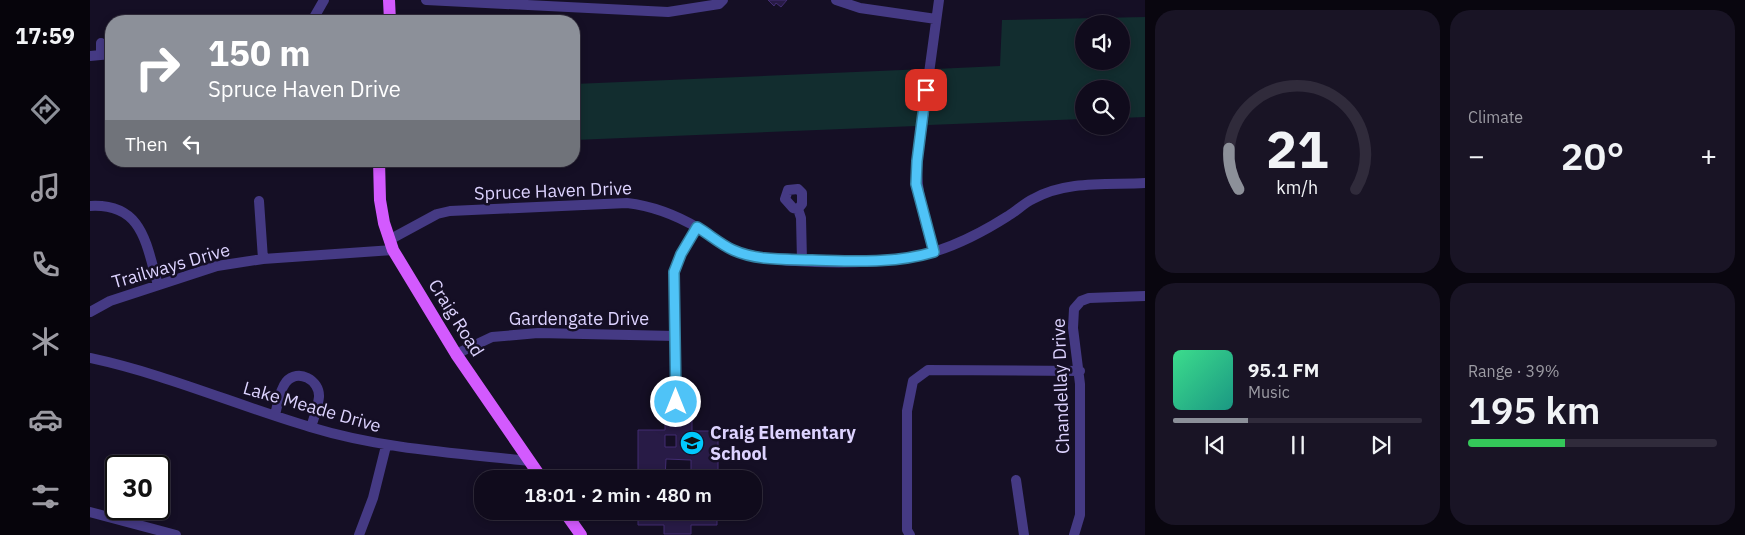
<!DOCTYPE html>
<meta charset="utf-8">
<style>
body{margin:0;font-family:"IBM Plex Sans",sans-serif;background:#191425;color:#f1f3f6;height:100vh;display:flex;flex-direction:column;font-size:19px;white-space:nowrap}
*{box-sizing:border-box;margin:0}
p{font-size:16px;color:#9c9ba3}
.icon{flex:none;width:28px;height:28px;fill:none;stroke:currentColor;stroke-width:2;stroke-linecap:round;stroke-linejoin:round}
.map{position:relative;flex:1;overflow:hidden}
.drawer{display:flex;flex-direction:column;gap:10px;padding:10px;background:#09060f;width:600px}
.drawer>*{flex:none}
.banner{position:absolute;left:15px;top:15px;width:475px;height:152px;border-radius:20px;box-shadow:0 2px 8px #0003,0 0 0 1px #302b3b;background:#8c9099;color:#fff;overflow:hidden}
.fabs{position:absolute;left:985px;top:15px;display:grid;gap:10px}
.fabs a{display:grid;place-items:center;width:55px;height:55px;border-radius:50%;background:#100b1c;box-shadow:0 2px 8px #0003,0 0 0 1px #302b3b;font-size:25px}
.speed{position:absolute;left:15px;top:455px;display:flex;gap:10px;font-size:25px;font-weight:700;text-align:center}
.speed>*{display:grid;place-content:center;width:65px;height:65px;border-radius:50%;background:#100b1c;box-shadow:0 2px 8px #0003,0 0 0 1px #302b3b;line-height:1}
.speed .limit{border:2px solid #111;border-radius:8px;background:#fff;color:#111}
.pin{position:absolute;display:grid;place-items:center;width:42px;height:42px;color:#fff;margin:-21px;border-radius:10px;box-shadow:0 2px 8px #0006}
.me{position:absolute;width:55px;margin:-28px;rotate:0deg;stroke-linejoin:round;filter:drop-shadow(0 0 4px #0008)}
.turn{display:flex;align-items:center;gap:18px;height:105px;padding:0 20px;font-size:22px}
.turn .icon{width:65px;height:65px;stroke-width:2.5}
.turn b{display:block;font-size:35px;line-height:42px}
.then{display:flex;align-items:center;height:48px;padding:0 20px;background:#0003;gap:10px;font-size:19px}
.big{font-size:38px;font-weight:600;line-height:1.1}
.drawer .tile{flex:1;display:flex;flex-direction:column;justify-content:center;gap:8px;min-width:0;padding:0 18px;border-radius:20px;background:#191425}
.drawer .dial{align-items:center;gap:0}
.dial svg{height:130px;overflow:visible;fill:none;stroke:#302b3b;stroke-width:7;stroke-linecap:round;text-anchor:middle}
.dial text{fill:#f1f3f6;stroke:none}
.song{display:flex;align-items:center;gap:15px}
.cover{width:60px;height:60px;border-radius:8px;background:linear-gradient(135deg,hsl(150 70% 55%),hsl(170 70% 35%))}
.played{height:5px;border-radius:2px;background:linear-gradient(90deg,#8c9099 30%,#302b3b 30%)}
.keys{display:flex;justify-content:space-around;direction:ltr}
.heat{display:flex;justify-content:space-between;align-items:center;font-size:28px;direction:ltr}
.charge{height:8px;border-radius:4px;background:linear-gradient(90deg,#34c759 39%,#302b3b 0)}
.drawer .tiles{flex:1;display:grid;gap:10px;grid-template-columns:repeat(2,1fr)}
.trip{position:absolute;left:384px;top:470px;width:288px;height:50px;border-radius:20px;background:#100b1c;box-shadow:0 2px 8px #0003,0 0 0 1px #302b3b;font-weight:600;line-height:50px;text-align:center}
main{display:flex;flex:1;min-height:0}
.dock{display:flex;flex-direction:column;width:90px;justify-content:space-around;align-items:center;background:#06040b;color:#9c9ba3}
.dock .icon{width:35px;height:35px}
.dock .current{color:#8c9099}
.dock b{font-size:22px;color:#f1f3f6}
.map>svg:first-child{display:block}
</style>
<main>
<nav class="dock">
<b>17:59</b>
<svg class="icon current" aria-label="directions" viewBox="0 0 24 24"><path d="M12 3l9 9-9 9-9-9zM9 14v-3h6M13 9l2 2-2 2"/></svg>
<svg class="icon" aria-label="music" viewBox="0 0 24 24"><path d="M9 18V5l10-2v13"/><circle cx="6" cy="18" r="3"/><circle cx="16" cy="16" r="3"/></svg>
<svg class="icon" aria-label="phone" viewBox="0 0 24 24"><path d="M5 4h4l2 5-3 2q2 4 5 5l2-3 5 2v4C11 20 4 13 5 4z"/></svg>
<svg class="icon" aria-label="climate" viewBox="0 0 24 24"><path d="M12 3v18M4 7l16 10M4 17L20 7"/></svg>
<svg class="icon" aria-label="car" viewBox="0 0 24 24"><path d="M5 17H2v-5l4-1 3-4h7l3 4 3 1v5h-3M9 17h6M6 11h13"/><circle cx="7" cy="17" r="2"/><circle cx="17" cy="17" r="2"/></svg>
<svg class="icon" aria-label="filters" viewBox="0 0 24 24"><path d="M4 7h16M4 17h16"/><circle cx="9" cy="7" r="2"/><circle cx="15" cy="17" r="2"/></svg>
</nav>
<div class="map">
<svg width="1055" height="535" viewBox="0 0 1055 535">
<rect width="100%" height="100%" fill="#150f25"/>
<path fill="#122d2f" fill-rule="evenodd" d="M1055,17V117L1031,118V89H994V119L838,125L845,69L910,66L912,20ZM994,24H1031V61H994Z
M835,69L826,126L484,140V84Z"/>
<path fill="#281b46" stroke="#422d72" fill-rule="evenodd" d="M678,0H697L691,7L686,3L684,6Z
M575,413L602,414V431H628V479H601V460L576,459L575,479H548V430H575ZM575,435H586V447H575Z
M548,511H627V525H601V534H574V525H548Z"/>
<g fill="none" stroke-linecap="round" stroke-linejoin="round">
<path stroke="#453a84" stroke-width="10" d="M336,0L578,12L629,4L633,0
M746,0L770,8L846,19
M222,21L234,0
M11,43V55
M0,56L21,54
M169,201L173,259
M0,206C53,203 56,244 68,285
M708,209L712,204V193L708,189L698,190L695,199L703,208L708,209L711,218L712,260
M299,240L347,214L360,211L537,203C563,206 586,215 608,228C620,235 631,244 644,250C679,265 770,264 810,259C849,255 885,237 918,216C927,211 934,203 943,199C976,180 1019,185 1055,183
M844,252C835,221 826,193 827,161L849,0
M0,312L20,301L127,266L173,259L303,250
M366,354L402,337L448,333L585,336
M0,358C75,374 146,405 220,427C292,449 366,453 440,461
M586,403L584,272L591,254L607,227
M185,415C188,404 189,391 196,382C208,368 230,380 229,397C228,407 224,418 221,427
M926,480L934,535
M0,512L86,535
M269,535L283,498L296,446
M820,535L817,530V411L823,381L838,370L990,371
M984,535L990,515V384L983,328L984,309L991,301L999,298L1055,296"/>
<path stroke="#d35afe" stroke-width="12" d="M299,0L300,21
M289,161L290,200L294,223L303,250L366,354L452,479
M474,511L491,535"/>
</g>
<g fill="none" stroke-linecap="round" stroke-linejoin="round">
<g stroke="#337fa1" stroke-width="12">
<path id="route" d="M586,402L584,272L591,254L607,227C619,234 630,244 643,250C667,261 696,259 722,260C763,261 804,264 844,252L826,184L827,161L836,90"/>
</g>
<use href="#route" stroke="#4fc3f7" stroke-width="9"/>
</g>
<defs>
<g id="school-disc" transform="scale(1.25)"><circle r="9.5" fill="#01c8fd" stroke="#150f25"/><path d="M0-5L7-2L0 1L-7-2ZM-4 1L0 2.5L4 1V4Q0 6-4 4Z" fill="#111"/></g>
</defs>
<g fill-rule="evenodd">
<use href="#school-disc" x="602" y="443"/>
</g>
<g text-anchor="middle" stroke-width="5" stroke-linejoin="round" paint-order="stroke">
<g font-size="18" fill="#ddd3ff" stroke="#150f25">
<text transform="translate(463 191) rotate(-2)" y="6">Spruce Haven Drive</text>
<text transform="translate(81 266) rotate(-16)" y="6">Trailways Drive</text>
<text transform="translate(366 318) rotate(58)" y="6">Craig Road</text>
<text x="489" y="325">Gardengate Drive</text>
<text transform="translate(971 386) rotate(-92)" y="6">Chandellay Drive</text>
<text transform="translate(222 407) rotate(16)" y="6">Lake Meade Drive</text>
</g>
<g font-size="18" font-weight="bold" fill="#ddd3ff" stroke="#150f25" text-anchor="start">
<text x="620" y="439">Craig Elementary<tspan x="620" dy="21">School</tspan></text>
</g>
</g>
</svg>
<div class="fabs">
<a><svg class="icon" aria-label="sound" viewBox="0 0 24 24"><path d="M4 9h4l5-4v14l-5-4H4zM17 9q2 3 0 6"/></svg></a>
<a><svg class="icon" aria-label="search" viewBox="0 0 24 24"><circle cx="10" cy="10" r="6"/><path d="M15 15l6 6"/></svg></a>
</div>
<div class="speed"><div class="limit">30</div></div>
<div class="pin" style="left:836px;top:90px;background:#d93025"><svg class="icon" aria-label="arrive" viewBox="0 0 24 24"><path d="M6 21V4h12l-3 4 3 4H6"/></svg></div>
<svg class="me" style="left:586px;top:402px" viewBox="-20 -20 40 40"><circle r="17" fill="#4fc3f7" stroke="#fff" stroke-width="3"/><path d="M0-11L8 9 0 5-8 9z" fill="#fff"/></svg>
<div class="trip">18:01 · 2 min · 480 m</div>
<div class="banner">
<div class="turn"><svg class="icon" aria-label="right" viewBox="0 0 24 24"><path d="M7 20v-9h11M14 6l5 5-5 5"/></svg><div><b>150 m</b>Spruce Haven Drive</div></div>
<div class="then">Then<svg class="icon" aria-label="left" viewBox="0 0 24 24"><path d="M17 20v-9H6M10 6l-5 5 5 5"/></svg></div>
</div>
</div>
<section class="drawer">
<div class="tiles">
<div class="tile dial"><svg viewBox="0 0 100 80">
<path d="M14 69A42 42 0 1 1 86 69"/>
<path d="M14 69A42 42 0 0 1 8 44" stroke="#8c9099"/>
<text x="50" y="56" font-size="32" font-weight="700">21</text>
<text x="50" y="72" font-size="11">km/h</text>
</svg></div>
<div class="tile"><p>Climate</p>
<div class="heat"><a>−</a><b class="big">20°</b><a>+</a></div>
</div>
<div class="tile">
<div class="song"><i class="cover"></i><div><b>95.1 FM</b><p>Music</p></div></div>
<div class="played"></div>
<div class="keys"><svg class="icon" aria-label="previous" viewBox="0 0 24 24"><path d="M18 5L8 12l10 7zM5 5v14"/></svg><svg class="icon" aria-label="pause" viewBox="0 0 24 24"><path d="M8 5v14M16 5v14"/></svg><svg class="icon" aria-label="next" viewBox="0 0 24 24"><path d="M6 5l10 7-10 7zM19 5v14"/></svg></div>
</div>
<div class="tile"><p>Range · 39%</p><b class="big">195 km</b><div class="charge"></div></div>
</div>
</section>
</main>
